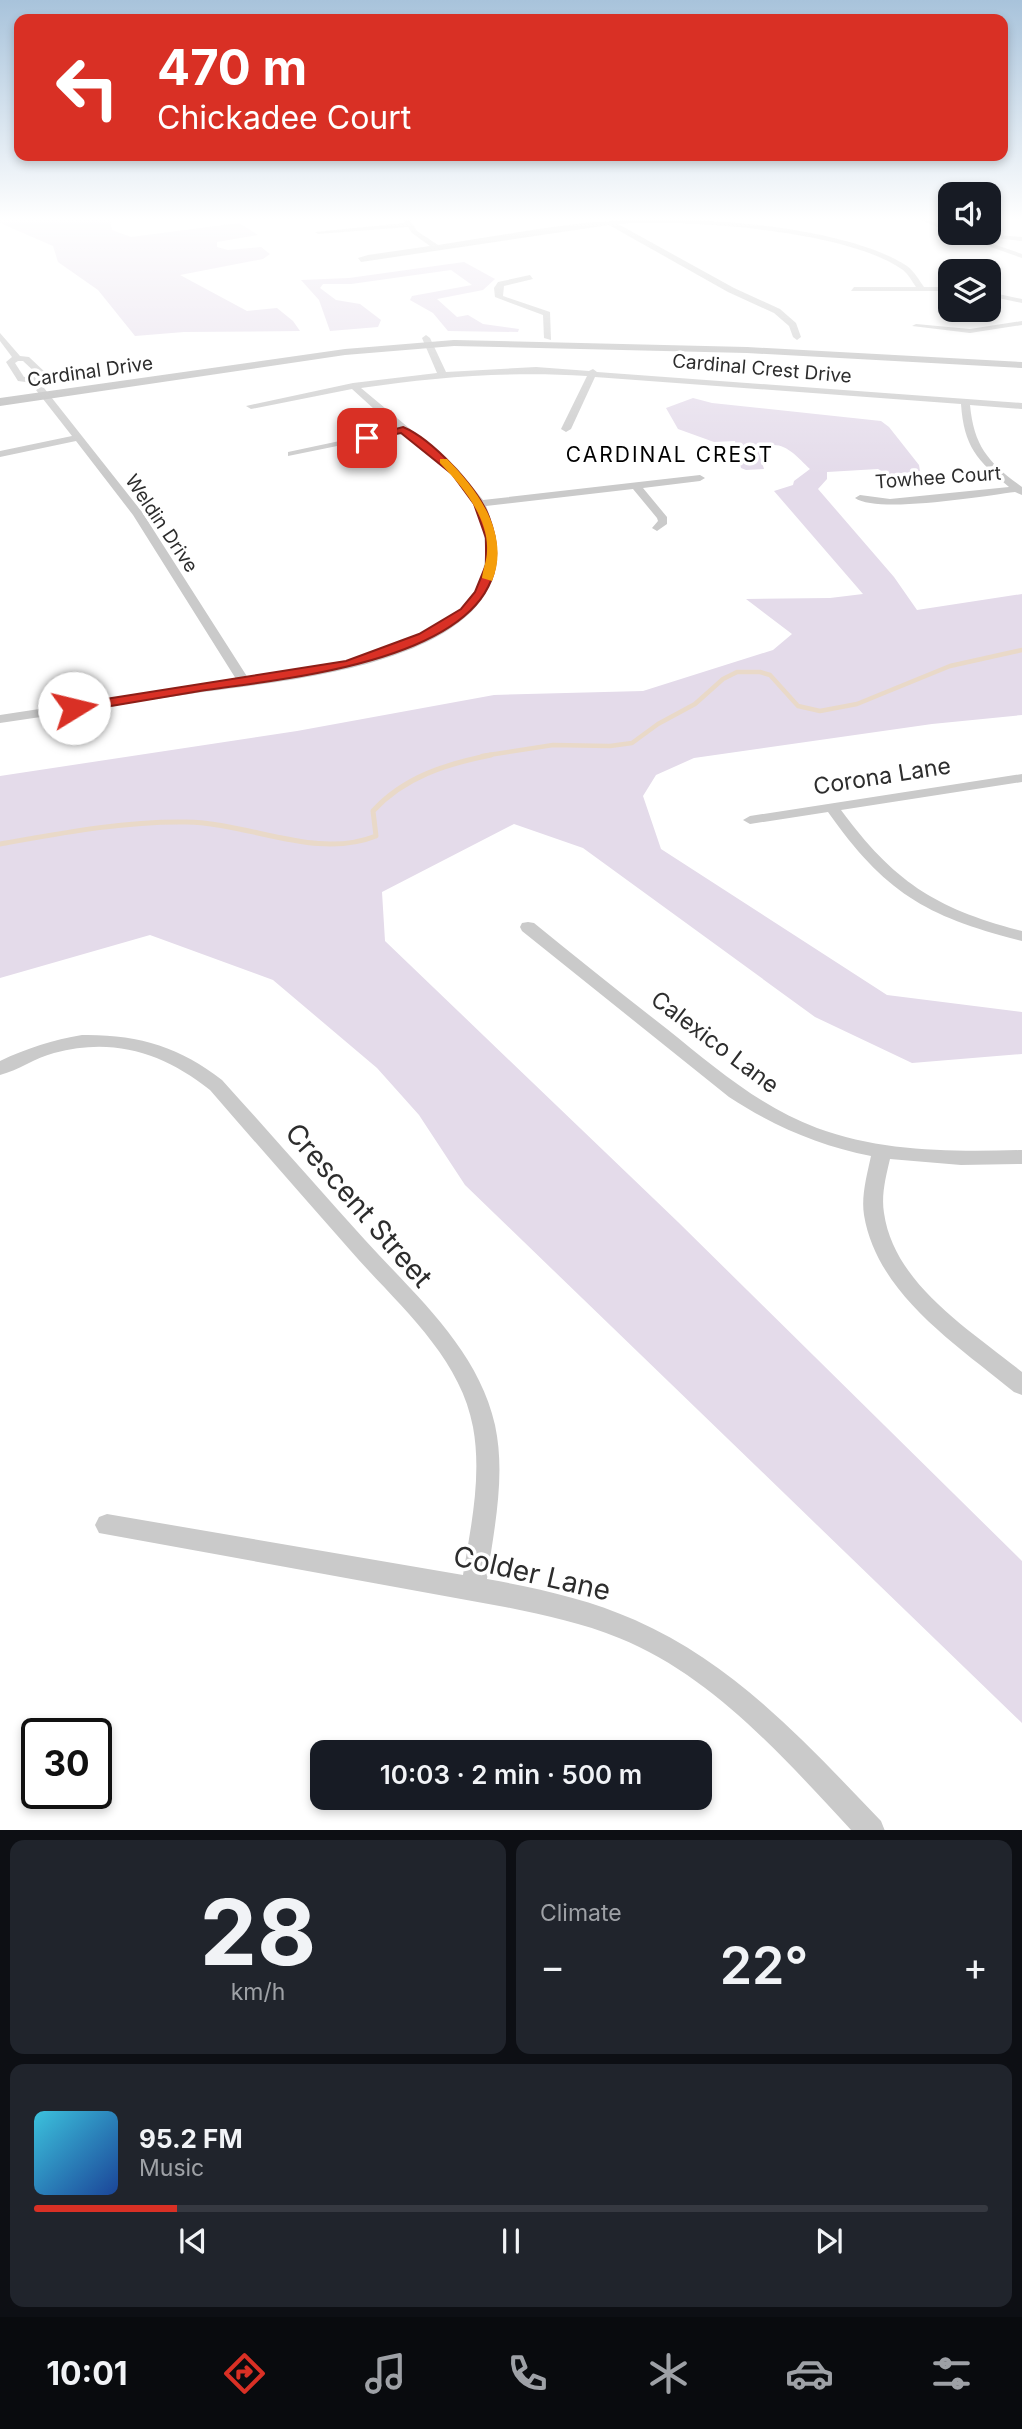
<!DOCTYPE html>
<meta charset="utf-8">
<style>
body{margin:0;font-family:Inter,sans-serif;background:#20242c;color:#f1f3f6;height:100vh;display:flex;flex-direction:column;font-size:26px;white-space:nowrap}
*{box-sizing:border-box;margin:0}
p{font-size:23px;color:#9ea1a6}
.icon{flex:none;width:38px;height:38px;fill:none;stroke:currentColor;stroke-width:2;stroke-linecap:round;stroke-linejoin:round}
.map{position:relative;height:1830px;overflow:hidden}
.sheet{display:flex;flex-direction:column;gap:10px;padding:10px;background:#0d0f14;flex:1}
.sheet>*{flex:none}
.hud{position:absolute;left:14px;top:14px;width:994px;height:147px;border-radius:14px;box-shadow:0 4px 10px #0003;background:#d93025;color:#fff;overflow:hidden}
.controls{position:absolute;left:938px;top:182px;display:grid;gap:14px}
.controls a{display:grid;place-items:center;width:63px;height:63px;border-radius:14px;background:#171b24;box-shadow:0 4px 10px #0003;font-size:35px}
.speed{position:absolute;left:21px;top:1718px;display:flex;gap:14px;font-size:35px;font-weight:700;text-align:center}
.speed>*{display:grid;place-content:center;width:91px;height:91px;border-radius:50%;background:#171b24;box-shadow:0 4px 10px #0003;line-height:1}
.speed .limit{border:4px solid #111;border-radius:10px;background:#fff;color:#111}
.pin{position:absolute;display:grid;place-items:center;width:60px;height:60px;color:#fff;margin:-30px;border-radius:14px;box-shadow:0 4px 10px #0006}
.me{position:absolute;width:77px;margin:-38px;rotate:81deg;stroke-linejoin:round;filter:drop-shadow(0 0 5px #0008)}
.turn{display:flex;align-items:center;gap:24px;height:147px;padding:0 28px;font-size:32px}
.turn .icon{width:91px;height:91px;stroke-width:2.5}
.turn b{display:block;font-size:49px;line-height:60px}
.big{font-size:52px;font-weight:600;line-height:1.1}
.sheet .tile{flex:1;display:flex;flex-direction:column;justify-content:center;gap:10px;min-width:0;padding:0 24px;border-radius:14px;background:#20242c}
.sheet .dial{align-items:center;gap:0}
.dial b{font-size:91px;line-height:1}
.song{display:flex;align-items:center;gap:21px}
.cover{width:84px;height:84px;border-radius:10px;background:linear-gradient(135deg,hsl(190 70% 55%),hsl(220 70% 35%))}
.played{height:7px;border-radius:4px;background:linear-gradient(90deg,#d93025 15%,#363941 15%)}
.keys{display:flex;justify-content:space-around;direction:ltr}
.heat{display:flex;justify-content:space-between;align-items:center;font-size:38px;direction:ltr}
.sheet .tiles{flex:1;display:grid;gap:10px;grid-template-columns:1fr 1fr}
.tile:last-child{grid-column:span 2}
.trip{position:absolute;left:310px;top:1740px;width:402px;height:70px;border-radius:14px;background:#171b24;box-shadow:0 4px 10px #0003;font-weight:600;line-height:70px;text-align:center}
.menu{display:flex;height:112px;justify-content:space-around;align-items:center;background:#090b0e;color:#9ea1a6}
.menu .icon{width:49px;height:49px}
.menu .current{color:#d93025}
.menu b{font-size:32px;color:#f1f3f6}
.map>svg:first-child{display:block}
</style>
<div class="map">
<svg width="1022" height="1831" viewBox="0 0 1022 1831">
<rect width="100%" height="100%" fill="#fff"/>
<path fill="#e4dbea" d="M0,220H110L112,230L131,237L239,223L258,235L217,242V247L228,250L261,247L270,254L263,259L180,275L247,311L277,308L293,321L300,331L184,332L135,336L98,290L58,262L53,246L0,223Z
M464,262L495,279L483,290L437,299L457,317L468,315L483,324L519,329L518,332L448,331L433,313L410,300L412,296L472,285L451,270L351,284H323L320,288L336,300L360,304L381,320L378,327L330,331L319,300L301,280L349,278Z
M693,398L712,403L881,421L889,427L919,465L920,471L897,480L878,469L827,472V479L818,489L894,577L917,610L1022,594V715L932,724L694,758L656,775L643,796L661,849L887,995L1022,1012V1054L912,1063L815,1017L583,848L514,824L382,892L385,941L678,1222L1022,1561V1723L465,1185L419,1115L377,1068L273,980L150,935L0,978V776L297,731L494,695L643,691L773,650L792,634L746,599L830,598L863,594L774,491L793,485L794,481L810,469C794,454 781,436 758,450L764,469L746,470L741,468L735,441L714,442L678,429L666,408Z"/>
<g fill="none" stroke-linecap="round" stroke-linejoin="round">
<path stroke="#e9d9c8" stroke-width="4.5" d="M482,756L553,745L610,746L632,743L658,724L695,704L723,679L737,672H760L770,675L798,706L820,711L857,704L950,666L1022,650"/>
<path stroke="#e9d9c8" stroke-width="5" d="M0,844C62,833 124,821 186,822C251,823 316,860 376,836L373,811C404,777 446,764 491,755"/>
<path fill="#cacaca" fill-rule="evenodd" d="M404,220H410L417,231L438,245C500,236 562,223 624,220C698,216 846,226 907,266C914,271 919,280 924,287H950V291H851L854,287H916C912,281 908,274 903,270C848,230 686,219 618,224L734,288L780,309L796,323L801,337L797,340L793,337L789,326L774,313L728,292L609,225L361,262L358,258L368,255L430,246L412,233L408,227L318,234L315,232L405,223Z
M921,220H929L950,229L951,233Z
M951,233H961L1022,254V258Z
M975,233L1022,237V241L973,236Z
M530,275L533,279L504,286L503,296L550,312L551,340L544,338L543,315L495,297L494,288L498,282Z
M989,292L1022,299V303L989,296Z
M1022,321V325L970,333L912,326L916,324L970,329Z
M0,333L20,356L29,357L47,374V378L33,383L18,381L6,362L12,357L0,341ZM18,361H23L38,375L24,377L15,363Z
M426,335L430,338L446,372L536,367L589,371L593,369L597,372L1022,403V409L970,405C974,447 989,463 1022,487V495L1015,492C983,496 878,514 855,498L860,495L890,499L1009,487C977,460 964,447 961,404L595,377L571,429L566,432L561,429L587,376C510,371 436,377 361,388L457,468L483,500L700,475L705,478L700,481L643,488L667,517V524L657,531L652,528L658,521L657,518L633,489L486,506C501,544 501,585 469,614C406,672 272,682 190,694C127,703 63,714 0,723V715L236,679L133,515L76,441L0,457V451L72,436L36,390L41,387L44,388L142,512L248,678C318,668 483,649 485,555C486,529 477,505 462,485C445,465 422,450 401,433L288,456V452L396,429L352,389L251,409L246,406L353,383L437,373L422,338Z
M1022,774V782L841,810C894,882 936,909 1022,931V941C927,917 885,893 828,812L750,824L743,820L750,816Z
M528,922L534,923C578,959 622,994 667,1029C714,1067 759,1106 817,1128C882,1152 954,1152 1022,1150V1164L961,1165L890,1159C886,1176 881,1195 884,1213C894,1284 970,1330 1022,1372V1395L1014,1392C957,1345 877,1294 864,1215C861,1196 867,1175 871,1156C820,1146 773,1126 729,1097L522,931L520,927L522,923Z
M82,1035C137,1034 180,1047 222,1080C270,1133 317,1187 365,1240C415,1295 478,1349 495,1425C506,1476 494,1529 487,1579C537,1588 588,1599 635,1620C735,1664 807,1744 881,1821L885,1831H852C784,1758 713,1676 619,1638C582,1623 544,1615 505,1607L99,1533L95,1525L99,1517L107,1514L463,1575C471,1526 482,1476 473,1427C460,1355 395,1302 350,1250C303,1197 256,1143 210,1090C163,1053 114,1037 54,1053C35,1058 19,1070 0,1075V1061C27,1048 53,1040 82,1035Z"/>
<path fill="#b7b7b7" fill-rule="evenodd" d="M454,340L747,347L1022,362V368L747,353L454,346L345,355L0,406V398L345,349Z"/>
</g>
<linearGradient id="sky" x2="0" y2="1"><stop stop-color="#a8c3db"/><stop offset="0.46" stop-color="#fff"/><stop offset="1" stop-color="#fff" stop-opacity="0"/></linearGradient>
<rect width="1022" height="476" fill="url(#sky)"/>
<path fill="#d93025" stroke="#8d1f18" stroke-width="2" d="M403,427C432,439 478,488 489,517C542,658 287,678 200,691C170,696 141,701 111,706C98,708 82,713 69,711L67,708L74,704L346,661L419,634L461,609L475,592L486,565V538L474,504L452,474L401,433L367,440L362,438Z"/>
<path fill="#f59e0b" d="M440,459H447C478,490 511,535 492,581L482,578C483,569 487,560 487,551C489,517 461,485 440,463Z"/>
<g text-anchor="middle" stroke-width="7" stroke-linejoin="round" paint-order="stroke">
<g font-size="19" fill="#2d2d2d" stroke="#fff">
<text transform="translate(762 368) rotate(5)" y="7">Cardinal Crest Drive</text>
<text transform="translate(90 371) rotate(-8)" y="7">Cardinal Drive</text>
<text transform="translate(938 477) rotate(-4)" y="7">Towhee Court</text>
<text transform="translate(162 523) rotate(56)" y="7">Weldin Drive</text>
</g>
<g font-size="21" letter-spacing="2" fill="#000" stroke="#fff">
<text x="670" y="462">CARDINAL CREST</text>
</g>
<g font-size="23" fill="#2d2d2d" stroke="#fff">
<text transform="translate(882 776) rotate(-9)" y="8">Corona Lane</text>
<text transform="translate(715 1042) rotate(37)" y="8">Calexico Lane</text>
</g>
<g font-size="28" fill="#2d2d2d" stroke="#fff">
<text transform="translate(359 1205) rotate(49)" y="10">Crescent Street</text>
<text transform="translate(532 1573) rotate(13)" y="10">Colder Lane</text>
</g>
</g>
</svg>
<div class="controls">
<a><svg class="icon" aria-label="sound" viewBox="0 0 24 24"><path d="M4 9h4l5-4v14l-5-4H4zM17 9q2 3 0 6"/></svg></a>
<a><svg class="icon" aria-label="layers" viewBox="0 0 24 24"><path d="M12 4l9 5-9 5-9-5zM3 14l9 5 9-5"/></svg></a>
</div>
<div class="speed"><div class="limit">30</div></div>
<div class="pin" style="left:367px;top:438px;background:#d93025"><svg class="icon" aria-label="arrive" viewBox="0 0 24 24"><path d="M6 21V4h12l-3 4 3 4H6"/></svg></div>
<svg class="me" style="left:74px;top:708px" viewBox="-20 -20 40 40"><circle r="19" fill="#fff"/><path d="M0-13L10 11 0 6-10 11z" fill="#d93025"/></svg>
<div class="trip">10:03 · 2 min · 500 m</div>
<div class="hud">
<div class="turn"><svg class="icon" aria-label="left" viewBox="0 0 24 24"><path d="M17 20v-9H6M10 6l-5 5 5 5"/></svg><div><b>470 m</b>Chickadee Court</div></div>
</div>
</div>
<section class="sheet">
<div class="tiles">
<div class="tile dial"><b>28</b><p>km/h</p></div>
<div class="tile"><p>Climate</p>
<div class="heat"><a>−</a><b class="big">22°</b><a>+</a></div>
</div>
<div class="tile">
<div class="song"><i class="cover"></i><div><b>95.2 FM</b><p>Music</p></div></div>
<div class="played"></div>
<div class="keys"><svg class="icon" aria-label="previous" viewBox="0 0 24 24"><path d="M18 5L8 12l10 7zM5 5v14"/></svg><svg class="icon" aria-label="pause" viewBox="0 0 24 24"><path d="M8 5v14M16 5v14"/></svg><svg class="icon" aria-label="next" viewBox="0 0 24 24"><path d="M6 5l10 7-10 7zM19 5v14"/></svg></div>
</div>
</div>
</section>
<nav class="menu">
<b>10:01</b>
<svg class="icon current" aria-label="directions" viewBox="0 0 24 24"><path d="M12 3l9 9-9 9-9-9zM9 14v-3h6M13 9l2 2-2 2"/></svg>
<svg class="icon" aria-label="music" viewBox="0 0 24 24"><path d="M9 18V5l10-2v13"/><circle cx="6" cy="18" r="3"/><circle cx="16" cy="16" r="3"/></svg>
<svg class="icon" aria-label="phone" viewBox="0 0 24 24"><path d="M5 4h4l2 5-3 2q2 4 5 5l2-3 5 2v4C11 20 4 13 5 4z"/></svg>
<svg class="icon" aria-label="climate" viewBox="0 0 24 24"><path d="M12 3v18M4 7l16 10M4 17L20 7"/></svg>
<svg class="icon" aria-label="car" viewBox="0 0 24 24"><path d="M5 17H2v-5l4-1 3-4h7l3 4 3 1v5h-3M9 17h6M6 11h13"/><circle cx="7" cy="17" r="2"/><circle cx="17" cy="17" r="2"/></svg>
<svg class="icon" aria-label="filters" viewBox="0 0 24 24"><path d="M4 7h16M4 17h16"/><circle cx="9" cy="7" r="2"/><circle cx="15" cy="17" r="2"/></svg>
</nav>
